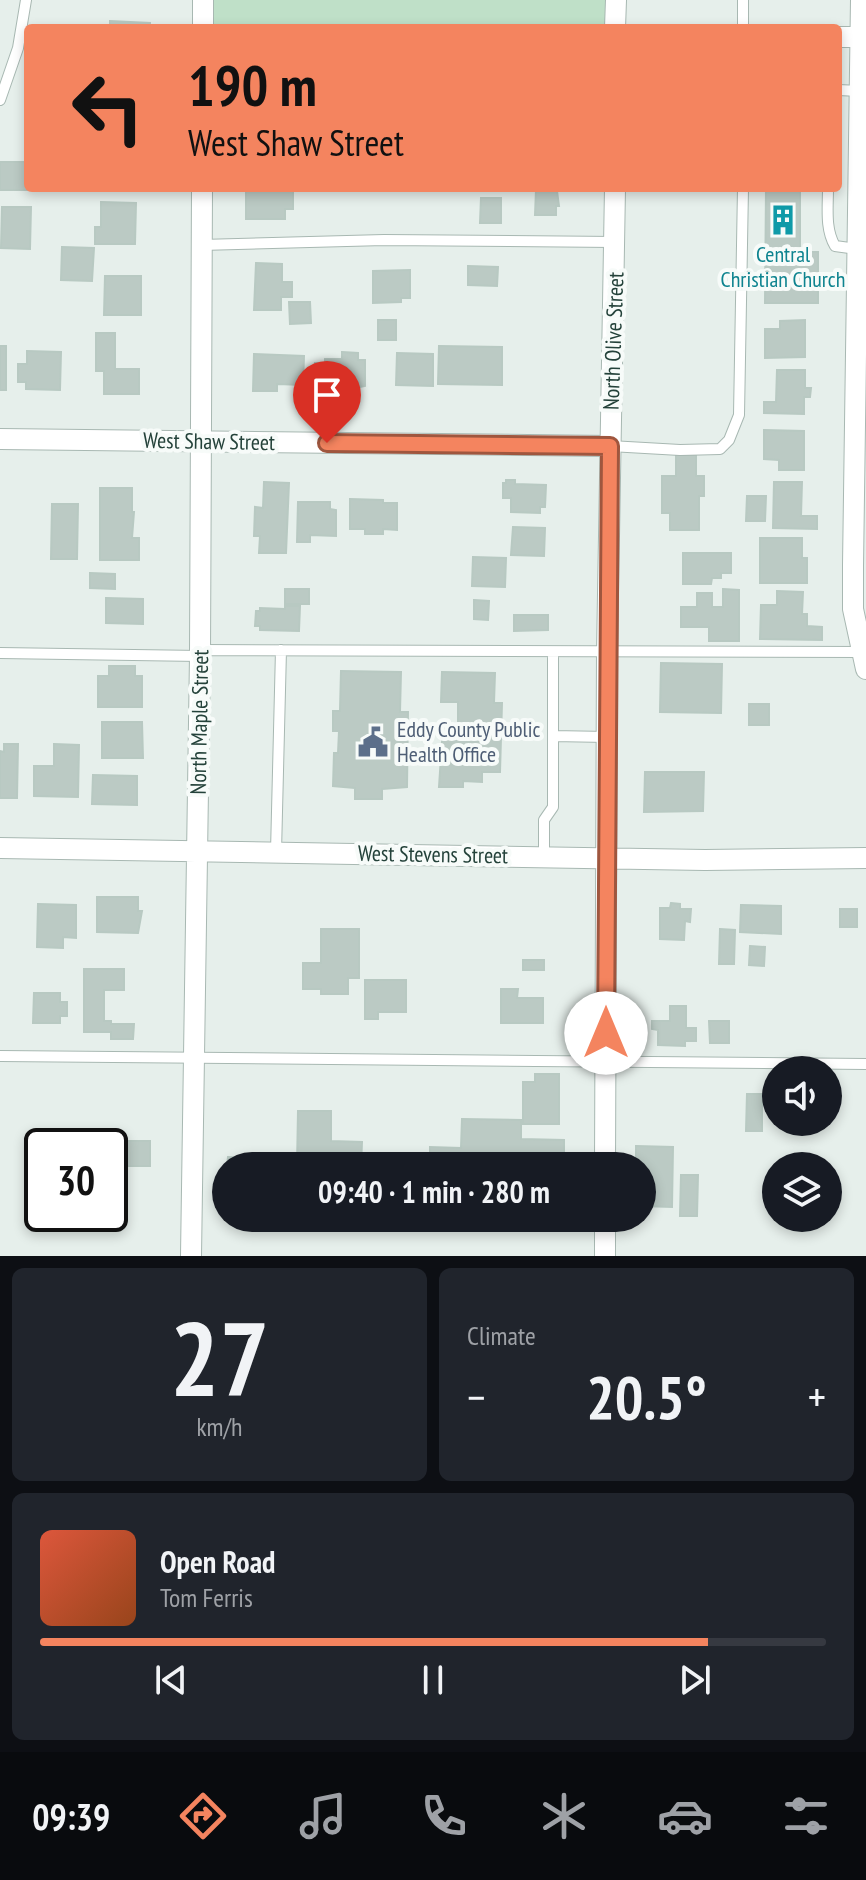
<!DOCTYPE html>
<meta charset="utf-8">
<style>
body{margin:0;font-family:"PT Sans Narrow",sans-serif;background:#20242c;color:#f1f3f6;height:100vh;display:flex;flex-direction:column;font-size:30px;white-space:nowrap}
*{box-sizing:border-box;margin:0}
p{font-size:26px;color:#9ea1a6}
.icon{flex:none;width:44px;height:44px;fill:none;stroke:currentColor;stroke-width:2;stroke-linecap:round;stroke-linejoin:round}
.map{position:relative;height:1256px;overflow:hidden}
.sheet{display:flex;flex-direction:column;gap:12px;padding:12px;background:#0d0f14;flex:1}
.sheet>*{flex:none}
.hud{position:absolute;left:24px;top:24px;width:818px;height:168px;border-radius:8px;box-shadow:0 4px 12px #0003;background:#f4845f;color:#111;overflow:hidden}
.buttons{position:absolute;left:762px;top:1056px;display:grid;gap:16px}
.buttons a{display:grid;place-items:center;width:80px;height:80px;border-radius:50%;background:#171b24;box-shadow:0 4px 12px #0003;font-size:40px}
.speed{position:absolute;left:24px;top:1128px;display:flex;gap:16px;font-size:40px;font-weight:700;text-align:center}
.speed>*{display:grid;place-content:center;width:104px;height:104px;border-radius:50%;background:#171b24;box-shadow:0 4px 12px #0003;line-height:1}
.speed .limit{border:4px solid #111;border-radius:12px;background:#fff;color:#111}
.pin{position:absolute;display:grid;place-items:center;width:68px;height:68px;color:#fff;margin:-82px -34px;border-radius:50% 50% 50% 0;rotate:-45deg;box-shadow:0 0 8px #0007}
.pin .icon{rotate:45deg}
.me{position:absolute;width:88px;margin:-44px;rotate:0deg;stroke-linejoin:round;filter:drop-shadow(0 0 6px #0008)}
.turn{display:flex;align-items:center;gap:28px;height:168px;padding:0 32px;font-size:36px}
.turn .icon{width:104px;height:104px;stroke-width:2.5}
.turn b{display:block;font-size:56px;line-height:68px}
.big{font-size:60px;font-weight:700;line-height:1.1}
.sheet .tile{flex:1;display:flex;flex-direction:column;justify-content:center;gap:12px;min-width:0;padding:0 28px;border-radius:12px;background:#20242c}
.sheet .dial{align-items:center;gap:0}
.dial b{font-size:104px;line-height:1}
.song{display:flex;align-items:center;gap:24px}
.cover{width:96px;height:96px;border-radius:12px;background:linear-gradient(135deg,hsl(10 70% 55%),hsl(20 70% 35%))}
.played{height:8px;border-radius:4px;background:linear-gradient(90deg,#f4845f 85%,#363941 85%)}
.keys{display:flex;justify-content:space-around;direction:ltr}
.heat{display:flex;justify-content:space-between;align-items:center;font-size:44px;direction:ltr}
.sheet .tiles{flex:1;display:grid;gap:12px;grid-template-columns:1fr 1fr}
.tile:last-child{grid-column:span 2}
.trip{position:absolute;left:212px;top:1152px;width:444px;height:80px;border-radius:40px;background:#171b24;box-shadow:0 4px 12px #0003;font-weight:700;line-height:80px;text-align:center}
.dock{display:flex;height:128px;justify-content:space-around;align-items:center;background:#090b0e;color:#9ea1a6}
.dock .icon{width:56px;height:56px}
.dock .selected{color:#f4845f}
.dock b{font-size:36px;color:#f1f3f6}
.map>svg:first-child{display:block}
</style>
<div class="map">
<svg width="866" height="1256" viewBox="0 0 866 1256">
<rect width="100%" height="100%" fill="#e6efeb"/>
<path fill="#bfe0c8" d="M203,0H616L615,28H203Z"/>
<path fill="#bbcac4" stroke="#b8c9c2" stroke-width="2" d="M110,21L150,23V28H110Z
M0,162H28L29,190H0Z
M246,188H285V191H293V209H285V219H246Z
M766,188H800V252H818V303H765Z
M536,190L557,191L559,206H556V215H535Z
M481,198H501V223H480Z
M101,202L136,203L135,244H95V227H101Z
M2,207H31L30,249L1,248Z
M62,247L94,248L92,281L61,280Z
M256,263L282,264V282H292V297H281V310H254Z
M468,266L498,267L497,286L468,285Z
M410,270V298H401V302L373,303V271Z
M105,276H141V315H104Z
M289,302H310L311,323L290,324Z
M378,320H396V340H378Z
M805,320V357L765,358V329H780V321Z
M96,333H115V369H139V394H104V371H96Z
M0,346H6V390H0Z
M439,346L502,347V385L438,384Z
M27,351L61,352L60,390L26,389V382H18V364H27Z
M342,352L358,353V360H365V386L345,390V386H325V379H315V363H325V359H342Z
M397,353L433,354V386L396,385Z
M254,354L304,356L303,385L277,384V391H253Z
M777,370H805V388H811L810,397H804V414L764,413V402H776Z
M764,430L804,431V470H779V460L764,459Z
M676,455H696V476H704V496H699V530H670V513H662V476H676Z
M506,480H515V484L546,485L545,507H540V513L511,512V498H503V483H506Z
M264,482L289,483L286,553H259L260,536H254L255,507L263,508Z
M774,482H802L801,516H817V529L773,528Z
M100,488H132V512H134L132,538H139V560H100Z
M747,496H766L765,521H746Z
M350,499L383,500V503H397V530L383,529V534H365V529H350Z
M298,502H330V509L336,510V536L310,535V542H297Z
M52,504H78L77,559H51Z
M513,527L545,528L544,556L511,555Z
M760,538H802V558H807V583H760Z
M683,553H731V573H721V578H712L711,584H683Z
M473,557L506,558L505,587L472,586Z
M90,573L115,574V589L90,588Z
M285,589H309V604H285Z
M723,589L739,590V641H709V627H681V607H697V593H712V607H723Z
M777,591L803,592L802,614H807V626L822,627V640L760,639L761,605H777Z
M106,598L143,599V624L106,623Z
M474,600L489,601L488,620L474,619Z
M285,606H300L299,631L260,630V626H255L256,611H260V608L285,609Z
M514,615H548V630L514,631Z
M661,663L722,664L721,713L660,712Z
M109,666H135V676H142V707H98V676H109Z
M341,671L401,672L400,712H408L407,787L382,789V799H355V788L333,786L334,753H338L339,731H333V711H340Z
M442,672L495,673L494,703H502L500,772H482V782L463,781V787H439L443,726H458V702H441Z
M749,704H769V725H749Z
M102,722H142L143,758H102Z
M4,744H18L17,798H0V751L4,752Z
M54,744L79,745L78,797L34,796V766H54Z
M645,772H704L703,811L644,812Z
M93,775L137,776V805L92,804Z
M97,897H138V911H142L138,933L97,932Z
M671,903L680,904V909H691L690,922L685,921L684,940L660,939V908H670Z
M38,904L76,905V938L63,937V948L37,947Z
M741,905L781,906V934L740,932Z
M840,909H857V927H840Z
M321,929H359V978H348V994H321V989H303V963H321Z
M720,929L735,930L734,964H719Z
M750,946L765,947L764,966L749,965Z
M523,960H544V970H523Z
M84,969H124V990H104V1021H111V1024H134L133,1039H111V1032H84Z
M365,980H406V1012H378V1019H365Z
M501,989H518L517,998H543V1023H501Z
M34,993H60V1002H67V1016H60V1023H33Z
M670,1006H686V1028H696V1041H685V1046L658,1045V1030L652,1029V1021H670Z
M709,1021H729V1043H710Z
M535,1074H559V1124H523V1082H535Z
M747,1094H762V1131H746Z
M298,1111H331V1141L362,1142L361,1166H297Z
M462,1119L521,1120V1139L564,1140V1166H410V1156L430,1157V1147L461,1148Z
M99,1141H150V1166H110V1146H99Z
M636,1146L673,1147L672,1207L642,1206V1166H636Z
M228,1157L258,1159V1166H227Z
M368,1159H393V1166H368Z
M681,1175H698L697,1216H680Z"/>
<g fill="none" stroke-linecap="round" stroke-linejoin="round">
<g stroke="#a8b8b2" stroke-width="12">
<path id="service" d="M743,0V28
M838,90L860,91
M0,100L18,48L26,0
M828,188C828,208 825,229 835,246L857,249
M201,245L384,240L615,242
M610,446L680,450L720,449L729,440L739,415L743,188
M200,650L864,652
M0,653L200,656
M553,736L607,737
M276,852L281,650
M544,856V820L553,807V652
M0,1056L866,1064"/>
</g>
<g stroke="#a8b8b2" stroke-width="22">
<path id="minor" d="M861,0L853,566V609L866,669
M203,28V0
M615,28L616,0
M838,37H866
M0,439L610,446
M0,848L705,860L866,858
M605,1166L607,652L615,188
M191,1256L200,656L202,188
M605,1256V1218"/>
</g>
<use href="#service" stroke="#fff" stroke-width="10"/>
<use href="#minor" stroke="#fff" stroke-width="20"/>
</g>
<g fill="none" stroke-linecap="round" stroke-linejoin="round">
<g stroke="#9f563e" stroke-width="20">
<path id="route" d="M327,443L610,446L606,1033"/>
</g>
<use href="#route" stroke="#f4845f" stroke-width="14"/>
</g>
<defs>
<g id="building-bare" transform="scale(2.4)"><path d="M-4-6H4V6H1V3H-1V6H-4ZM-2.5-4.3h1.7v1.8h-1.7ZM.8-4.3h1.7v1.8H.8ZM-2.5-1h1.7V.8h-1.7ZM.8-1h1.7V.8H.8Z" fill="#0f9aa8" stroke="#f7fbf9" stroke-width="2.5" paint-order="stroke"/></g>
<g id="civic-bare" transform="scale(2.4)"><path d="M-.6-6.5H3V-4.5H.6V-3L4-1V1h2V6H-6V1h2V-1L-.6-3ZM-1.2 2.5V6h2.4V2.5Z" fill="#5c6f8a" stroke="#f7fbf9" stroke-width="2.5" paint-order="stroke"/></g>
</defs>
<g fill-rule="evenodd">
<use href="#building-bare" x="783" y="220"/>
<use href="#civic-bare" x="373" y="742"/>
</g>
<g text-anchor="middle" stroke-width="8" stroke-linejoin="round" paint-order="stroke">
<g font-size="22" fill="#0d838f" stroke="#f7fbf9">
<text x="783" y="262">Central<tspan x="783" dy="25">Christian Church</tspan></text>
</g>
<g font-size="22" fill="#24423a" stroke="#f7fbf9">
<text transform="translate(613 341) rotate(-88)" y="8">North Olive Street</text>
<text transform="translate(209 441) rotate(1)" y="8">West Shaw Street</text>
<text transform="translate(199 722) rotate(-89)" y="8">North Maple Street</text>
<text transform="translate(433 854) rotate(1)" y="8">West Stevens Street</text>
</g>
<g font-size="22" fill="#4e5e75" stroke="#f7fbf9" text-anchor="start">
<text x="397" y="737">Eddy County Public<tspan x="397" dy="25">Health Office</tspan></text>
</g>
</g>
</svg>
<div class="buttons">
<a><svg class="icon" aria-label="sound" viewBox="0 0 24 24"><path d="M4 9h4l5-4v14l-5-4H4zM17 9q2 3 0 6"/></svg></a>
<a><svg class="icon" aria-label="layers" viewBox="0 0 24 24"><path d="M12 4l9 5-9 5-9-5zM3 14l9 5 9-5"/></svg></a>
</div>
<div class="speed"><div class="limit">30</div></div>
<div class="pin" style="left:327px;top:443px;background:#d93025"><svg class="icon" aria-label="arrive" viewBox="0 0 24 24"><path d="M6 21V4h12l-3 4 3 4H6"/></svg></div>
<svg class="me" style="left:606px;top:1033px" viewBox="-20 -20 40 40"><circle r="19" fill="#fff"/><path d="M0-13L10 11 0 6-10 11z" fill="#f4845f"/></svg>
<div class="trip">09:40 · 1 min · 280 m</div>
<div class="hud">
<div class="turn"><svg class="icon" aria-label="left" viewBox="0 0 24 24"><path d="M17 20v-9H6M10 6l-5 5 5 5"/></svg><div><b>190 m</b>West Shaw Street</div></div>
</div>
</div>
<section class="sheet">
<div class="tiles">
<div class="tile dial"><b>27</b><p>km/h</p></div>
<div class="tile"><p>Climate</p>
<div class="heat"><a>−</a><b class="big">20.5°</b><a>+</a></div>
</div>
<div class="tile">
<div class="song"><i class="cover"></i><div><b>Open Road</b><p>Tom Ferris</p></div></div>
<div class="played"></div>
<div class="keys"><svg class="icon" aria-label="previous" viewBox="0 0 24 24"><path d="M18 5L8 12l10 7zM5 5v14"/></svg><svg class="icon" aria-label="pause" viewBox="0 0 24 24"><path d="M8 5v14M16 5v14"/></svg><svg class="icon" aria-label="next" viewBox="0 0 24 24"><path d="M6 5l10 7-10 7zM19 5v14"/></svg></div>
</div>
</div>
</section>
<nav class="dock">
<b>09:39</b>
<svg class="icon selected" aria-label="directions" viewBox="0 0 24 24"><path d="M12 3l9 9-9 9-9-9zM9 14v-3h6M13 9l2 2-2 2"/></svg>
<svg class="icon" aria-label="music" viewBox="0 0 24 24"><path d="M9 18V5l10-2v13"/><circle cx="6" cy="18" r="3"/><circle cx="16" cy="16" r="3"/></svg>
<svg class="icon" aria-label="phone" viewBox="0 0 24 24"><path d="M5 4h4l2 5-3 2q2 4 5 5l2-3 5 2v4C11 20 4 13 5 4z"/></svg>
<svg class="icon" aria-label="climate" viewBox="0 0 24 24"><path d="M12 3v18M4 7l16 10M4 17L20 7"/></svg>
<svg class="icon" aria-label="car" viewBox="0 0 24 24"><path d="M5 17H2v-5l4-1 3-4h7l3 4 3 1v5h-3M9 17h6M6 11h13"/><circle cx="7" cy="17" r="2"/><circle cx="17" cy="17" r="2"/></svg>
<svg class="icon" aria-label="filters" viewBox="0 0 24 24"><path d="M4 7h16M4 17h16"/><circle cx="9" cy="7" r="2"/><circle cx="15" cy="17" r="2"/></svg>
</nav>
